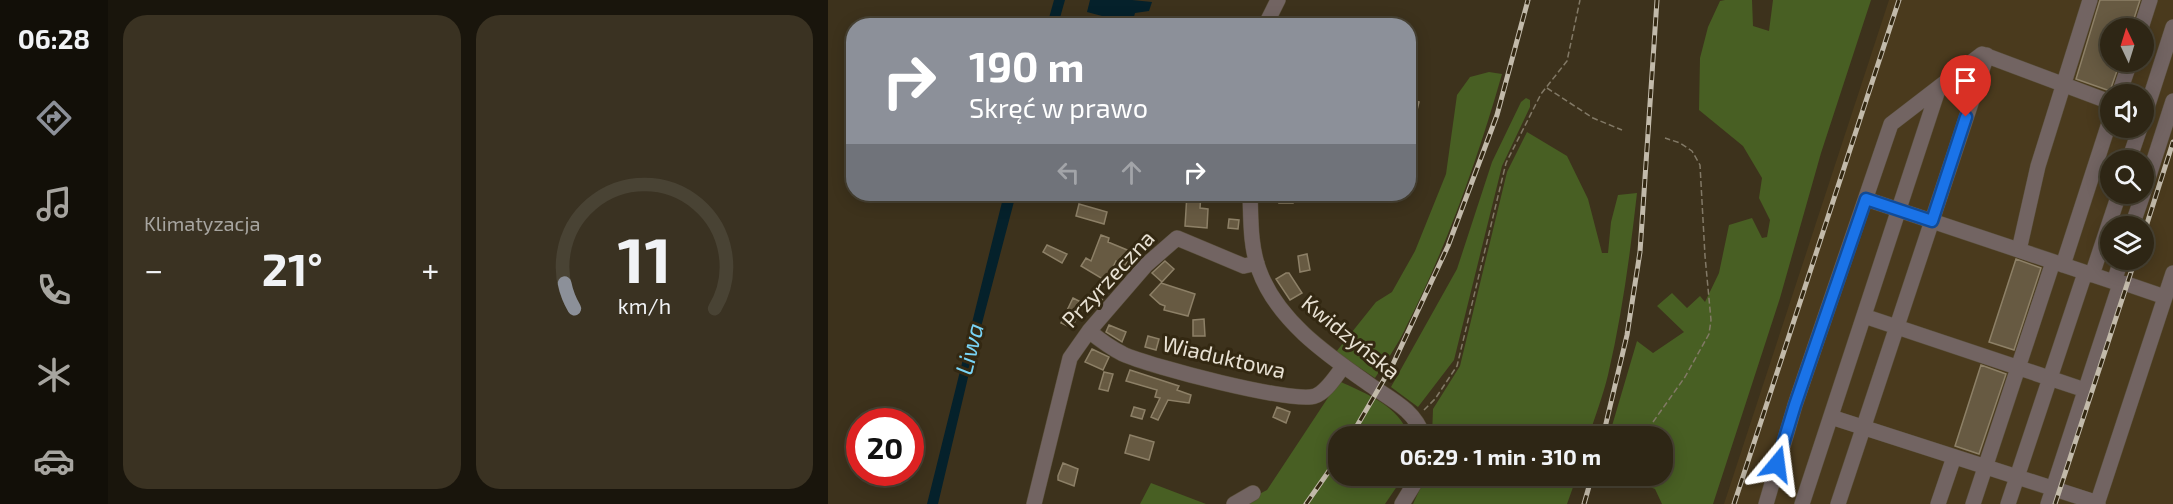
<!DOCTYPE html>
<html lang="pl">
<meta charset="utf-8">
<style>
body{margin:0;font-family:"Exo 2",sans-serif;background:#3a3222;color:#f1f3f6;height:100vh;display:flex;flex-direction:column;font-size:22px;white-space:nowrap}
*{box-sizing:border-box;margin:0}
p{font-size:20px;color:#a7a5a0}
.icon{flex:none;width:33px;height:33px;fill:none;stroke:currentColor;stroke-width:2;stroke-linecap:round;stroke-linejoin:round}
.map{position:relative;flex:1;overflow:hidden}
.drawer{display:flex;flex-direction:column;gap:15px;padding:15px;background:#19150c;width:720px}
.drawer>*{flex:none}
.hud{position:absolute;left:18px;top:18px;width:570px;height:183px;border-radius:24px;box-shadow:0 3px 15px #0003,0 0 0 2px #494334;background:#8c9099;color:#fff;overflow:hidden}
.needle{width:39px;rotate:356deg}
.fabs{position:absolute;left:1272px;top:18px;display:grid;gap:12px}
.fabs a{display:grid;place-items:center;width:54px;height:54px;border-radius:50%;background:#2e2615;box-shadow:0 3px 15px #0003,0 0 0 2px #494334;font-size:30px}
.speed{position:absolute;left:18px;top:408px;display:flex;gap:12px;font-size:30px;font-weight:700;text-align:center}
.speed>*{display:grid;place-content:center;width:78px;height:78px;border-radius:50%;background:#2e2615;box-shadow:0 3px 15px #0003,0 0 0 2px #494334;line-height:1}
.speed .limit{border:9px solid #d22;background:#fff;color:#111}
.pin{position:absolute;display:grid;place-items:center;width:51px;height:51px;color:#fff;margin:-62px -26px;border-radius:50% 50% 50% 0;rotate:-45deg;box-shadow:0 0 6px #0007}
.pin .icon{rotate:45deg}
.me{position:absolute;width:66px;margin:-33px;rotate:16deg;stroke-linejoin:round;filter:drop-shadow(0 0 4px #0008)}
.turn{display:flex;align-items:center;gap:21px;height:126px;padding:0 24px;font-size:27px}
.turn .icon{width:78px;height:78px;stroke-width:2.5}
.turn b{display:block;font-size:42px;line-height:51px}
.lanes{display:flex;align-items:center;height:57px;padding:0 24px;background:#0003;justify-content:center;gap:30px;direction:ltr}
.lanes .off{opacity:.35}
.big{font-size:45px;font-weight:700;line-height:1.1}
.drawer .tile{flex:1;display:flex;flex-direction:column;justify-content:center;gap:9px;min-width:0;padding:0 21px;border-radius:24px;background:#3a3222}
.drawer .dial{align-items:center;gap:0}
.dial svg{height:156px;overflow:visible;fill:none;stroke:#494334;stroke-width:7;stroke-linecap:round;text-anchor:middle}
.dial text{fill:#f1f3f6;stroke:none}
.heat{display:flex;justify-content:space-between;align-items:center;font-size:33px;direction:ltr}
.drawer .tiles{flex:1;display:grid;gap:15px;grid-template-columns:repeat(2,1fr)}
.trip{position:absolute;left:500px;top:426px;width:345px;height:60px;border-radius:24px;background:#2e2615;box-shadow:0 3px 15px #0003,0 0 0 2px #494334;font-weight:700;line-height:60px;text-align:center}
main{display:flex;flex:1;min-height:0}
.tabs{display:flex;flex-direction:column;width:108px;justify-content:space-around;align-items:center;background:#120f08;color:#a7a5a0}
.tabs .icon{width:42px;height:42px}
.tabs .current{color:#8c9099}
.tabs b{font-size:27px;color:#f1f3f6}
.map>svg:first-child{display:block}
</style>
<main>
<nav class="tabs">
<b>06:28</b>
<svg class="icon current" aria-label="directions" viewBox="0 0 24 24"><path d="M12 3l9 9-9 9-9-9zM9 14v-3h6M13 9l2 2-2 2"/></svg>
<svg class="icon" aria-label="music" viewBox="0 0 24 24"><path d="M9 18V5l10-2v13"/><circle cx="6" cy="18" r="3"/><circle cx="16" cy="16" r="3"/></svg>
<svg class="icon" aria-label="phone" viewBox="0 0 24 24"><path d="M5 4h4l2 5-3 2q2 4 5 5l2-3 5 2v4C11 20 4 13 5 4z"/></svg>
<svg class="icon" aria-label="climate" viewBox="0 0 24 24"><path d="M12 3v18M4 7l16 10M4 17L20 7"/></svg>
<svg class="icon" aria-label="car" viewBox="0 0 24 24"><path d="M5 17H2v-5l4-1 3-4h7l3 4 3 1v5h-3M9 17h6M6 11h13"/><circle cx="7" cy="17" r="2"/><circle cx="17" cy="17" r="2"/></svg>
</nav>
<section class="drawer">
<div class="tiles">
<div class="tile"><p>Klimatyzacja</p>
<div class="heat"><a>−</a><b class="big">21°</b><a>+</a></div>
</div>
<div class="tile dial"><svg viewBox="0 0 100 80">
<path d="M14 69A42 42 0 1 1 86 69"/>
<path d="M14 69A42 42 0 0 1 9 56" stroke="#8c9099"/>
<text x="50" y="56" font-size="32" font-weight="700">11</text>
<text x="50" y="72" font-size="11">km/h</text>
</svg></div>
</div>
</section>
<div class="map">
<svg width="1345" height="504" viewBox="0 0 1345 504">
<rect width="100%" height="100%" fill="#3d321c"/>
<path fill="#4a3a1d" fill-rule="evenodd" d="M1061,0H1345V504H896ZM1282,28H1316V62H1282ZM1282,94H1316V128H1282ZM1282,160H1316V194H1282ZM1282,226H1316V260H1282Z"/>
<path fill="#485f23" d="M897,0H924L925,26L941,31L945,0H1043L993,153L952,298L885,504H834L827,489L793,476H834V436H781L809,341L825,353L856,332L829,306L844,293L859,308L872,296L877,302L891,273L901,225L924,218L934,238L939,237L942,220L931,198L934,178L915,146L871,110L872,58L880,27L892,1Z
M661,72L674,74C649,161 619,246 578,327C570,345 558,361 547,378L508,352L548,302L564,292L587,251L618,174L629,95L642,77Z
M698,98L702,100V107L674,166L626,360L590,407L563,387L629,269L664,162L693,102Z
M699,132L739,156L760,199L774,253H780L783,222L790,195L809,193C802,255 794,315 780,375C775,396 767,416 761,436H604L605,409L632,366L679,172Z
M511,381C538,394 571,405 581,436H510V476H576L557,504H412L439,490Z
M598,476H749L739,504H585Z
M323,483L378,504H383H312Z"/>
<path fill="#05212b" d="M226,0H237L230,25H219Z
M262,0H304L324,2L321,11L307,13L304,24L259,12Z
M176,194H188L142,369L110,504H99Z"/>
<path fill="#675a42" stroke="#8d8067" stroke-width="1.5" d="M1272,0H1312L1303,28H1282V62H1292L1282,91L1248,79Z
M580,95L589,96L588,101L591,102L586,122H580Z
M359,194H373L372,208L380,209L379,228L357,226Z
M452,194H465V203H451Z
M251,204L279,212L276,224L248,216Z
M401,219L411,220L410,229L400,228Z
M273,235L281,238L280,242L304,252L297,266L288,261L278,281L253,266L258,258L263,261Z
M219,245L239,254L234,263L215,252Z
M479,254L482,270L472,272L470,256Z
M1188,259L1213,268L1186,350L1161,342Z
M337,261L346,269L334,282L324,273Z
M458,273H461L474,293L462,300L448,279Z
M333,283L367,294L360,316L336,310L337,306L332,304L322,295Z
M265,290L276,297L268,308L266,306L263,310L256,306Z
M245,298L255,303L244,328L233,323Z
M376,319L377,336H365V320Z
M281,325L298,332L294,342L278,332Z
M320,336L331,339L328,350L317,347Z
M264,349L281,357L275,370L257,362Z
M1153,365L1178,374L1151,454L1127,446Z
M302,370L351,386L349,390L363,395L361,403L340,400L330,420L323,417L332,398L327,397L329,390L298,381Z
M276,372L285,374L280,391L271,389Z
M306,407L317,410L314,419L303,416Z
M449,407L462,412L458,423L445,417Z
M302,435L326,442L321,460L297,453Z
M235,463L250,469L246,486L230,480V476Z"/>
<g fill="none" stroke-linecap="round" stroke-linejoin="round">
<g stroke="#584e39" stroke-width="16">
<path id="minor" d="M437,26L450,0
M1313,28L1322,0
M1291,94L1302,62
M1316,117L1345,27
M1301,160L1312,128
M1316,191L1345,101
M422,194C423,219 422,246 431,270C450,323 504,358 548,389C568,402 588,413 595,436
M1038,199L1286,282L1299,284L1337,297
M1304,226L1315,194
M1191,250L1210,166L1262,0
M1235,265L1282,120
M1264,275L1291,194
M1286,282L1293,260
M1036,316L1257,390
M261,331C272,340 283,348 295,354C321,366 465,404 487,396C499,392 508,375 516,366
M1003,417L1270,503
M206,504L242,358L261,331L318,265L349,238L416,266L429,263
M406,504L425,493
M574,504L591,476
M938,504L967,405L1063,124L1154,54L1282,102
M974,504L1111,87
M1010,504L1159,55
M1110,504L1126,457
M1145,504L1225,262
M1180,504L1257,273
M1220,504L1292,284
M1269,504L1345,273"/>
</g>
<path stroke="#827966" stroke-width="1.5" stroke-dasharray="6 3" stroke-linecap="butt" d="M719,88L765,118L794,130
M596,410L607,399L629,366L678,163L713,94L739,61L752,0
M825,422L857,377L881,334L883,320L877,256L872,165L864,151L852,143L837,138"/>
<use href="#minor" stroke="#726462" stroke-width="15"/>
<g stroke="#c2baaa" stroke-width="5">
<path id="rail" d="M1316,233L1345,142
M523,436L565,364L620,246L669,115L700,0
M775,436L799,335L812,252L829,0
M478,504L510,458
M756,504L764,476
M906,504L1071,0
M1227,504L1307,260"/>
</g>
<use href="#rail" stroke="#332812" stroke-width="3" stroke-dasharray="9" stroke-linecap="butt"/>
</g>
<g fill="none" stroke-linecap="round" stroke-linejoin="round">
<g stroke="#114b97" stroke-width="15">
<path id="route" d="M949,464L967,405L1038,199L1104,221L1138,117"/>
</g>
<use href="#route" stroke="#1a73e8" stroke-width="10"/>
</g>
<g text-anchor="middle" stroke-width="6" stroke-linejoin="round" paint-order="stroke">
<g font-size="22" fill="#e8e1d3" stroke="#332812">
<text transform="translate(280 279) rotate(-47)" y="8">Przyrzeczna</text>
<text transform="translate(523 337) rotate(39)" y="8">Kwidzyńska</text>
<text transform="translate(396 357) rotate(13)" y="8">Wiaduktowa</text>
</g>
<g font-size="24" font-style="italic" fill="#79d4f6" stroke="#332812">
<text transform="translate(142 349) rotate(-76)" y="8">Liwa</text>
</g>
</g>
</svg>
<div class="fabs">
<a><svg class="needle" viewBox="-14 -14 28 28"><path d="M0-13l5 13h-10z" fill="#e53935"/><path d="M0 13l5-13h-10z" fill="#a7a5a0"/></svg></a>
<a><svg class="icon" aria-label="sound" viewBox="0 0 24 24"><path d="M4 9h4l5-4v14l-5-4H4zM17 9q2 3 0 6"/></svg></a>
<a><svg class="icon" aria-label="search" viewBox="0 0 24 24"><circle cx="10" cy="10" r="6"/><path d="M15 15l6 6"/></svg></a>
<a><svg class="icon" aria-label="layers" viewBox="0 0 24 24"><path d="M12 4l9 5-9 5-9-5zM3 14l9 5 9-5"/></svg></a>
</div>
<div class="speed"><div class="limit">20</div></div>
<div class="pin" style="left:1138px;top:117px;background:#d93025"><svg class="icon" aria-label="arrive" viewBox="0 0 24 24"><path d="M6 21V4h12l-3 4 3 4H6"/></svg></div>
<svg class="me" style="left:949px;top:464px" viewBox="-20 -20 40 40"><path d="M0-17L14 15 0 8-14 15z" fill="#1a73e8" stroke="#fff" stroke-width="4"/></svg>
<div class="trip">06:29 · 1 min · 310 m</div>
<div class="hud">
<div class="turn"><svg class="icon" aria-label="right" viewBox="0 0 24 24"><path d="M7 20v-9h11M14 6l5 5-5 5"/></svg><div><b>190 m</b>Skręć w prawo</div></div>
<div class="lanes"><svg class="icon off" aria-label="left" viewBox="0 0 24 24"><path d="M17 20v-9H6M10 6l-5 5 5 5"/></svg><svg class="icon off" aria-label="ahead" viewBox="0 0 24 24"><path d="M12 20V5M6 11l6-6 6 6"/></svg><svg class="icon" aria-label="right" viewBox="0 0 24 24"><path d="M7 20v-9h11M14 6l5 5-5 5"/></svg></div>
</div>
</div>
</main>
